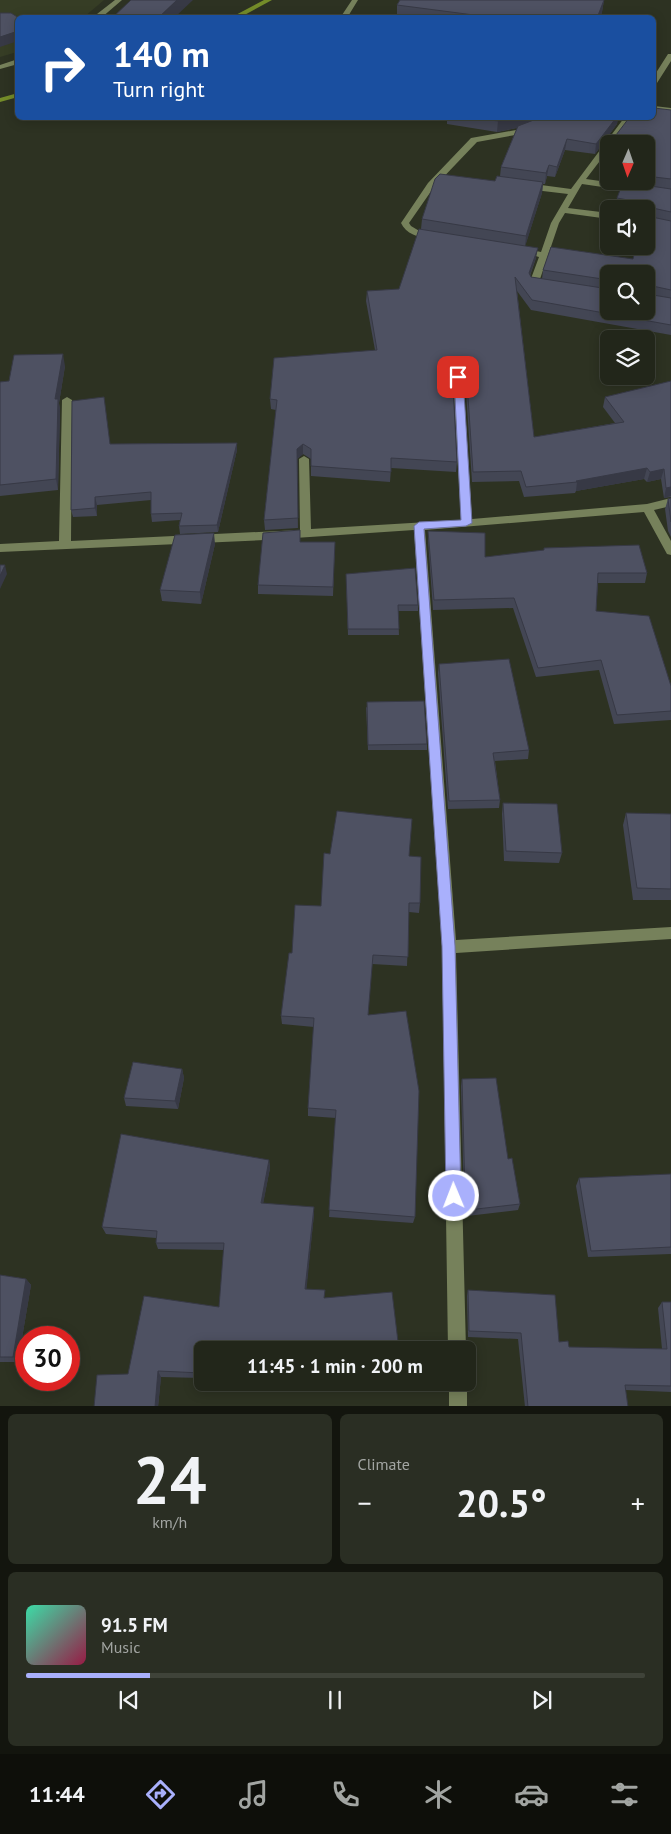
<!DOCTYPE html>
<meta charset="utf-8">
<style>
body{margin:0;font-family:"PT Sans",sans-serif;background:#2a2e23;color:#f1f3f6;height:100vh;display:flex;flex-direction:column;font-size:19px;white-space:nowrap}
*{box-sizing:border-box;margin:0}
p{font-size:16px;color:#a2a5a2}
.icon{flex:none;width:28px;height:28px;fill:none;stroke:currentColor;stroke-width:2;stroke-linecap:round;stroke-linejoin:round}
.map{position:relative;height:1406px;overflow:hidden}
.panel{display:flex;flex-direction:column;gap:8px;padding:8px;background:#13150e;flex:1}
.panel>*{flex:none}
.top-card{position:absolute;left:15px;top:15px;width:641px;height:105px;border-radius:8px;box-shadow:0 2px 12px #0003,0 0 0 1px #3f4339;background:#1a4fa0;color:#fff;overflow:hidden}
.needle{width:32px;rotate:182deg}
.tools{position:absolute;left:600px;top:135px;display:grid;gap:10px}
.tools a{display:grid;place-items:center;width:55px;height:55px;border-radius:8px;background:#22261a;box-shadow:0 2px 12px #0003,0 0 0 1px #3f4339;font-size:25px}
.speed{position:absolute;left:15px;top:1326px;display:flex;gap:10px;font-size:25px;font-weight:700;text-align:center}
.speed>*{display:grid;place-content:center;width:65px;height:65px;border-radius:50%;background:#22261a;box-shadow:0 2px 12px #0003,0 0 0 1px #3f4339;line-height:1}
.speed .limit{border:8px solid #d22;background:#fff;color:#111}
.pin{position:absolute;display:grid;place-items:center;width:42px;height:42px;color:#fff;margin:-21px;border-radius:10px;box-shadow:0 2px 8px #0006}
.me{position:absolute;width:55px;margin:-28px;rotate:359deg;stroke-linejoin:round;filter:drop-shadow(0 0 4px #0008)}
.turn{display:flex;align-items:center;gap:18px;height:105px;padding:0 15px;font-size:22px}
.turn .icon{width:65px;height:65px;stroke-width:2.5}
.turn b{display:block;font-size:35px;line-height:42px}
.big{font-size:38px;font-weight:800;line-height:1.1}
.panel .widget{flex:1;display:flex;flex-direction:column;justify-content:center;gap:8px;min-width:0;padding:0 18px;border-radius:8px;background:#2a2e23}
.panel .dial{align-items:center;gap:0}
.dial b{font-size:65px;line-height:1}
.song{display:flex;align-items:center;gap:15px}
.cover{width:60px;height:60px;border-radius:8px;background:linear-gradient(135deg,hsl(160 70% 55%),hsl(340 70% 35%))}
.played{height:5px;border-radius:2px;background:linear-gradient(90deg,#a9b0fc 20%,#3f4339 20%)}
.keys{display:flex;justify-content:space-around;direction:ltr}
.heat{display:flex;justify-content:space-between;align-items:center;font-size:28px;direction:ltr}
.panel .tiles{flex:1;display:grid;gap:8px;grid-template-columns:1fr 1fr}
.widget:last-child{grid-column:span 2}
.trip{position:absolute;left:194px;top:1341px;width:282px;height:50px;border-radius:8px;background:#22261a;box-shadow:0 2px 12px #0003,0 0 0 1px #3f4339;font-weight:800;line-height:50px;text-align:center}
.menu{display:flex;height:80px;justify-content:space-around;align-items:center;background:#0e0f0a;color:#a2a5a2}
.menu .icon{width:35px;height:35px}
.menu .selected{color:#a9b0fc}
.menu b{font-size:22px;color:#f1f3f6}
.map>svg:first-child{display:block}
</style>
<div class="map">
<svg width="671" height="1407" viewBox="0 0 671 1407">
<rect width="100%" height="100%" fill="#2d3222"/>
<path fill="#363d25" d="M0,0H104L84,17L18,18L17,52L0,57Z"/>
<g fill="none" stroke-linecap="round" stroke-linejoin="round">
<path fill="#748c29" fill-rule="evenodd" d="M264,0H272L239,18H230Z
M18,93V97L0,102V98Z"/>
<path fill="#76815b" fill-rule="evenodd" d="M115,0H122L101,18H18V19L16,18L20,16L97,14Z
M352,0H358L347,18H340Z
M668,54H671V61L657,83H654V76Z
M18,59V64L0,69V65Z
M654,106L671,108V112L654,110Z
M549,118H559L521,134L477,142L434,187L409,223L411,226L421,232L436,234V238C424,240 406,235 401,223L428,183L471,138L516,130Z
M624,118H632L613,144H609V149L586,179L671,191V197L582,184L568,208L609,213V219L565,213L559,223L539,282L548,285L543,288L531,286L529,284L539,257L518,251L522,248L541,252L551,223L568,194L526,189L522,186L526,183L571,189Z
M458,374L463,377L472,519L647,504L671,498V506L654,510L671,541V555L667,554L644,512L425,530L456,940L671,927V939L456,953L466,1350H448L442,947L414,530L265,540L0,552V544L59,541L62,400L67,397L72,400L71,541L300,530L299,459L304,456L309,459L311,529L461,520L453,377Z
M449,1382H467V1407H449Z"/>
</g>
<path fill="#434654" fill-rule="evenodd" d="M400,0H604L602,12L600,18H397V5Z
M671,110V335L531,310L517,291L534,437L615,423L603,407L605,397L671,381V497L664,498L661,479L647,482L644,479L576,491L575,493L524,497L519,481L472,482L465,377L459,372L453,376L457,462L456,472L391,468L390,482L311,476V459L303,454L297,459L298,528L265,530L264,520L276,410L271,409L270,399L375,350L366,301L367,291L399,289L421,229L422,219L495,181L500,176L501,167L517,128L497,132L447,124V118H618L617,124L595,154L565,150L555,177L547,176L545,184H543L542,193L525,246L536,258L530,276L531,277L542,279L543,270L633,259L646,209L615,208L617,198L625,181H646V144L616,135ZM609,274L646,311H609Z
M609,145V157L606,156L608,146Z
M65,366L59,403L60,410L58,490L0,496V382L9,381Z
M237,443V450L218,532L180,534L179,526L180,520L152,522L151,514V500L97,505V516L73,517L71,510L111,444Z
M671,498V537L668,531L665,509L668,499Z
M428,531L485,557L647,573L645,583H598L596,611L671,686V720L614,724L599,670L536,677L513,608L433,610L428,540Z
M300,542H335L333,596L258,594V585Z
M215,544L201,604L162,601L160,590Z
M346,574L418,605V611H398L399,635H348Z
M439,664L529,750L528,759L495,761L500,800L499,808L448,809L438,673Z
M366,707L427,744V750H368Z
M503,803L562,853L559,863L504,861L502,814Z
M626,813L671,814V900H633L623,825Z
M409,856L420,903L419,913L409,912L407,966L372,964L368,1015L415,1217L413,1223L329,1217L336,1118L308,1116V1108L314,1027L282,1024L281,1016L292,953L321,906Z
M182,1069L184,1078L178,1109L126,1106L124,1098Z
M462,1079L508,1159L520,1204L518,1210L467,1216L464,1199L461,1086Z
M269,1160L270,1168L263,1203L314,1214L306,1289L202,1350V1378L161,1377L158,1407H94L128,1374L219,1307L224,1250L158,1249L156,1243V1238L106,1234L102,1227Z
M671,1174V1254L588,1257L576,1186L579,1178Z
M0,1275L26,1279L31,1285L18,1362H0Z
M468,1290L569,1347L662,1349L658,1308L662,1302H671V1392L625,1390L628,1407H525L518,1339L468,1337L467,1296Z"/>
<path fill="#373945" d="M177,0H193L174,18H158Z
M602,0H604L602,12L600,18H597Z
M18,31V41L0,47V37Z
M517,118H545L516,128L497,132L498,121Z
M616,118H618L617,124L595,154L596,144Z
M567,139L565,150L555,177L557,167Z
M549,165L547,176L545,184L546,173Z
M543,182L542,193L525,247L526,236Z
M538,248L536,258L527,283L529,273Z
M63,354L65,366L59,403L60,410L58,490L56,479L55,399Z
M460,362L459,372L451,377L452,367Z
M237,443V450L218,532L217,525Z
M303,444V454L297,459L298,528L297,449Z
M647,468L644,479L576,491L577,482L576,481Z
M664,469L661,479L647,482L650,472Z
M671,487V496L664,498L666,488Z
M95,497L97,505V516L95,508Z
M214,533L215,544L201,604L200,592Z
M5,565L7,574L0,589V576Z
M182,1069L184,1078L178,1109L175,1101Z
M269,1160L270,1168L262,1210L261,1203Z
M314,1207V1214L306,1295L305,1289Z
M26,1279L31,1285L18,1362L13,1357Z
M158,1371L161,1377L158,1407H155Z"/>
<path fill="#4e5162" stroke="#373945" d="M131,0H177L158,18H112Z
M400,0H604L597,18H497L397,5Z
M0,13H11L19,18H18V31L0,37Z
M654,108L671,110V179L646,176V144H610L612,140L613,136L616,135L629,118H654Z
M475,118H517L498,121Z
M539,118H616L596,144L567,139L557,167L549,165L546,173L501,167L518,126Z
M440,174L495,181L497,176L543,182L526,236L422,219L435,179Z
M623,182L671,189V212L648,207L646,209H643L645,203L617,198Z
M646,211L647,216L671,221V290L648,285L646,287L647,294L671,298V325L532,300L515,277L534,437L624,422L605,397L671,381V487L666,488L664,469L650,472L647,468L576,481L577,482L526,487L521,471L473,472L466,367L460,362L452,367L457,462L391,458V472L311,466V449L303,444L297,449L298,518L264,520L277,400L270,399L274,358L377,350L367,291L399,289L419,229L538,248L529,273L531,277L609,289V311H646V274H609V280L543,270L551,247L633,259L636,246H646Z
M63,354L55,399H58L56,479L0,485V382L9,381L14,355Z
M104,397L110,444L237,443L217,525L179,526L182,513L151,514V492L95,497V508L71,510L72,401Z
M671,498V522L668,499Z
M300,530V542H335L333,587L258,585L263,533Z
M428,531L485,533V557L544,550V548L639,545L647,573H598L596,611L649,616L671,686V711L617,715L601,660L538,668L514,598L434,600Z
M214,533L200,592L160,590L175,535Z
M0,565H5L0,576Z
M415,568L418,605H398L399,629H348L346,574Z
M509,659L529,750L493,753L500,800L449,801L439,664Z
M424,701L427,744L368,745L367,702Z
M503,803L557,804L562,853L506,851Z
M337,811L412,819L409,856L421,857L420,903H409L408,957L373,955L368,1015L406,1011L419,1091L415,1217L329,1210L336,1110L308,1108L314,1018L281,1016L289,953H292L295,905L321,906L324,853L330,854Z
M626,813L671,814V889L637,888Z
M133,1062L182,1069L175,1101L124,1098Z
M496,1078L508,1159L512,1158L520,1204L468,1210L465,1193L462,1079Z
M121,1134L269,1160L261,1203L314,1207L305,1289L325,1290L324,1298L392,1292L399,1350H202V1373L158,1371L155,1407H94L97,1375L128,1374L144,1296L219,1307L224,1243H156L157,1231L102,1227Z
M671,1174V1247L591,1251L579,1178Z
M0,1275L26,1279L13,1357H0Z
M468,1290L555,1295L559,1342L568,1341L569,1347L667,1349L662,1302H671V1386L625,1385L628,1407H528L521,1333L469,1331Z"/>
<path fill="#a9b0fc" stroke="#6e72a4" d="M458,374L463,377L472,523L466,526L424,529L455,946L461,1196L459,1202L454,1204L448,1202L446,1196L442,946L414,526L419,522L461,520L454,377Z"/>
</svg>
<div class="tools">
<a><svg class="needle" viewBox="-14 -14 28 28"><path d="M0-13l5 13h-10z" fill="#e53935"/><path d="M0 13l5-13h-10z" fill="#a2a5a2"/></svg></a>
<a><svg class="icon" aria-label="sound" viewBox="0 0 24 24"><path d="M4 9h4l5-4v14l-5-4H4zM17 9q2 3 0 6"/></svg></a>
<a><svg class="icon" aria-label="search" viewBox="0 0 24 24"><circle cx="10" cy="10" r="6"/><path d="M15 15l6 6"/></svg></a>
<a><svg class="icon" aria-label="layers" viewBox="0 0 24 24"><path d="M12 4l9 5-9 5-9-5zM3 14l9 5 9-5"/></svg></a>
</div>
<div class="speed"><div class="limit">30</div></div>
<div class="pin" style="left:458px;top:377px;background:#d93025"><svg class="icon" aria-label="arrive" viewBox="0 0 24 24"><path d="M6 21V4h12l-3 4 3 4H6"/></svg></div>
<svg class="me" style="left:454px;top:1196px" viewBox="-20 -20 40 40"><circle r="17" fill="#a9b0fc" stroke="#fff" stroke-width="3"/><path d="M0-11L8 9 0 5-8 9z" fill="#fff"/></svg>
<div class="trip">11:45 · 1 min · 200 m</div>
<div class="top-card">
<div class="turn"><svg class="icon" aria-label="right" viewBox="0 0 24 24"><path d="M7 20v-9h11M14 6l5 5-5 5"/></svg><div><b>140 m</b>Turn right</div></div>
</div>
</div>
<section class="panel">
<div class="tiles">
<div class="widget dial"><b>24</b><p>km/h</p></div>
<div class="widget"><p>Climate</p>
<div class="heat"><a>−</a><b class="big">20.5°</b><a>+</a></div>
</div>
<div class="widget">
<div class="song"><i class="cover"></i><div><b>91.5 FM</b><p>Music</p></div></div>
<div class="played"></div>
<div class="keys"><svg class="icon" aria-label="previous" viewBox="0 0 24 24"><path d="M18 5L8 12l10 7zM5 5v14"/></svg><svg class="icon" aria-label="pause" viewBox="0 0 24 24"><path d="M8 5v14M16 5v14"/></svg><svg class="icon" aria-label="next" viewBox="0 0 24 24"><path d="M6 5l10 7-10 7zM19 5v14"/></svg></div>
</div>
</div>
</section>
<nav class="menu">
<b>11:44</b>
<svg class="icon selected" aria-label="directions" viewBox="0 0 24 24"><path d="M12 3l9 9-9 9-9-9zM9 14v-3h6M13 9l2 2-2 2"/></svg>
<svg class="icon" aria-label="music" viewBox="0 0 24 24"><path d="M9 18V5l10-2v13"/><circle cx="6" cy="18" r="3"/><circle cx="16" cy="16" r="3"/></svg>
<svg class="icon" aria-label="phone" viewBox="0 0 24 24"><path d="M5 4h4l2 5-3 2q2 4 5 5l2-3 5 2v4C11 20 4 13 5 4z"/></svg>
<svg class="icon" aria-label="climate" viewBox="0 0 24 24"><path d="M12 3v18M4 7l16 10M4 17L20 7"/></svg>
<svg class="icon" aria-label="car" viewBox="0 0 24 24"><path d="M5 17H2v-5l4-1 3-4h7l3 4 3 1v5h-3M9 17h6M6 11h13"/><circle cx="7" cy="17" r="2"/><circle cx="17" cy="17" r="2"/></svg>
<svg class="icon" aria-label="filters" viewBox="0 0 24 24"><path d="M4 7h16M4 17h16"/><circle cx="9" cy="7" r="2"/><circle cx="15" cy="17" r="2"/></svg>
</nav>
